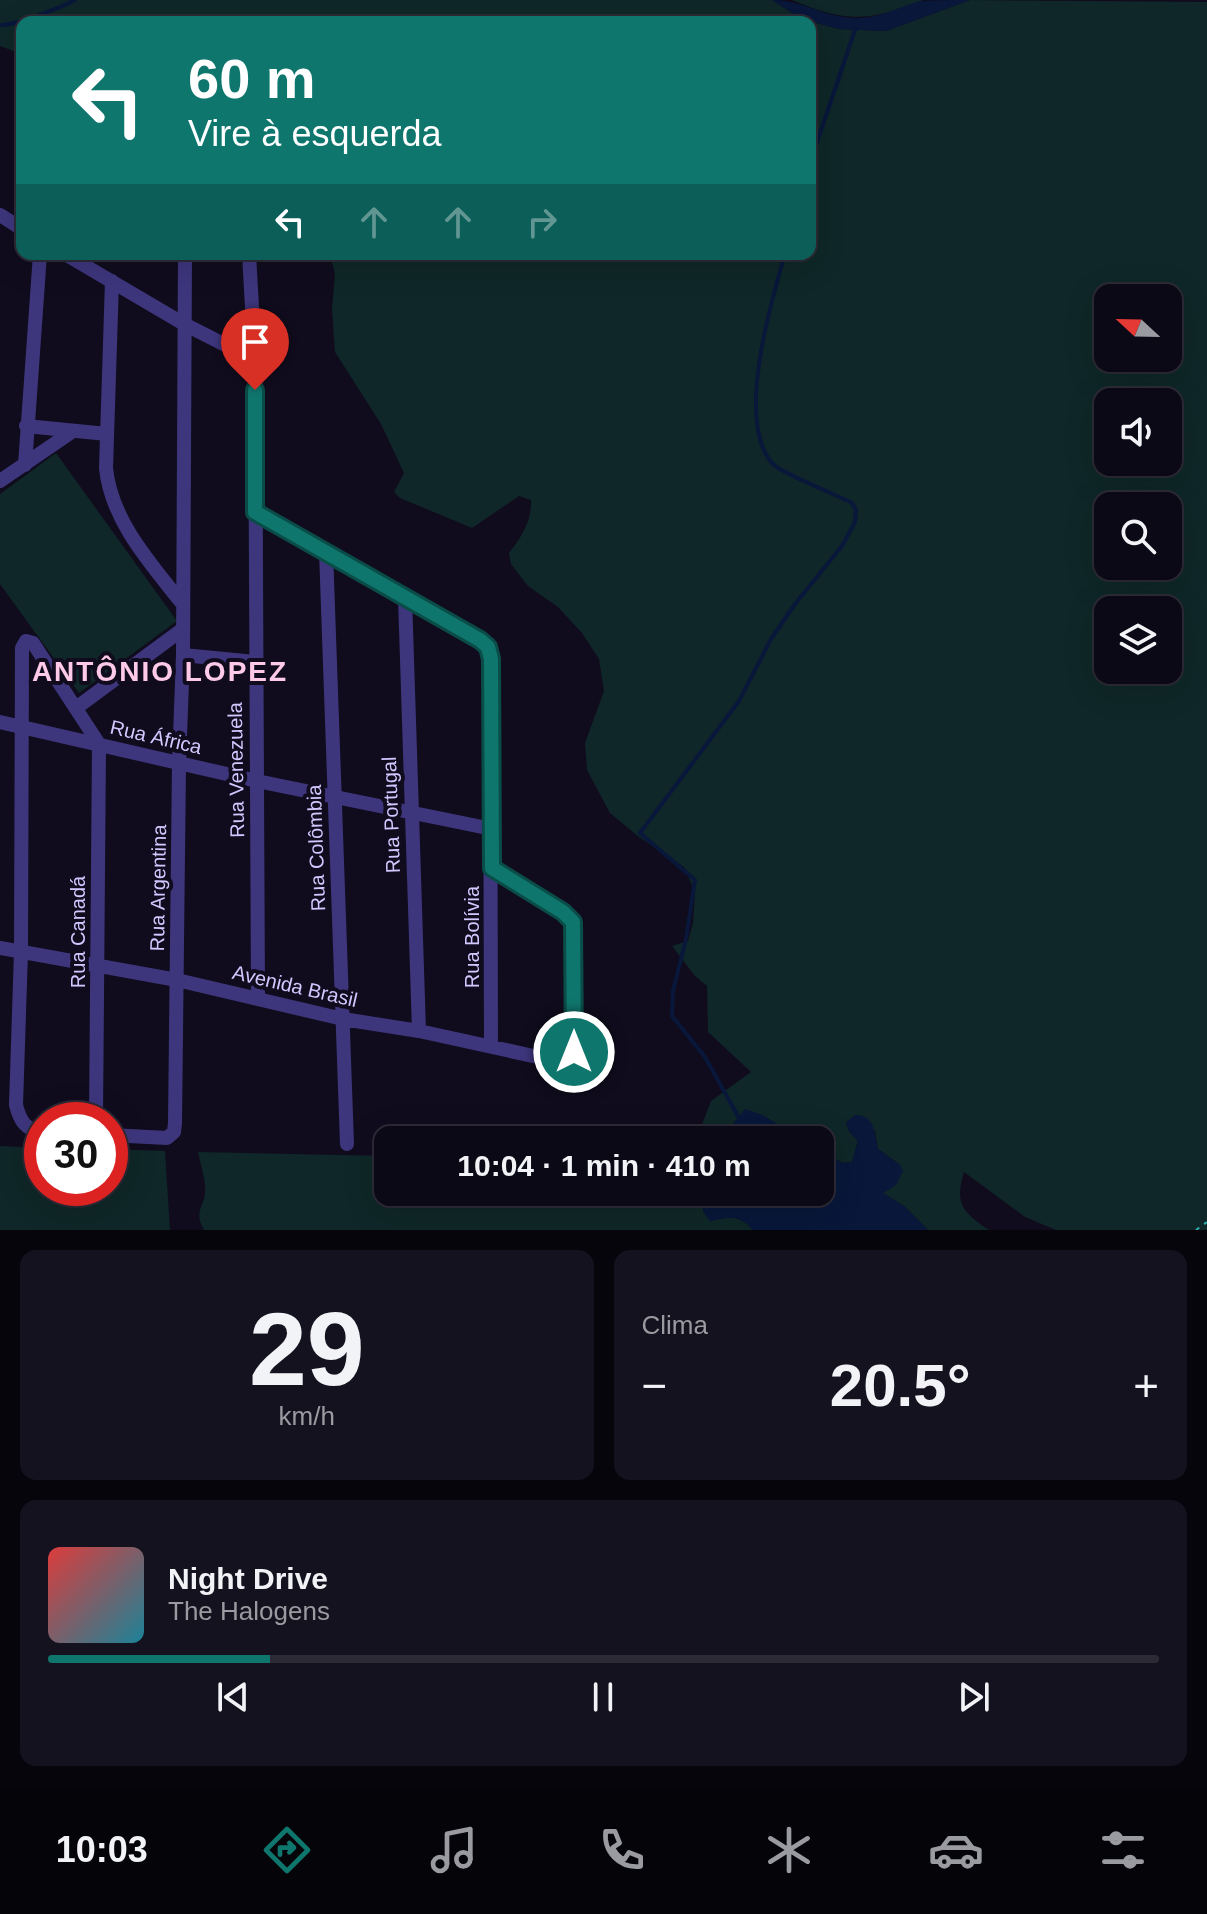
<!DOCTYPE html>
<html lang="pt">
<meta charset="utf-8">
<style>
body{margin:0;font-family:Helvetica,sans-serif;background:#15121f;color:#f1f3f6;height:100vh;display:flex;flex-direction:column;font-size:30px;white-space:nowrap}
*{box-sizing:border-box;margin:0}
p{font-size:26px;color:#9a9aa1}
.icon{flex:none;width:44px;height:44px;fill:none;stroke:currentColor;stroke-width:2;stroke-linecap:round;stroke-linejoin:round}
.map{position:relative;height:1230px;overflow:hidden}
.sheet{display:flex;flex-direction:column;gap:20px;padding:20px;background:#07050c;flex:1}
.sheet>*{flex:none}
.banner{position:absolute;left:16px;top:16px;width:800px;height:244px;border-radius:16px;box-shadow:0 8px 32px #0002,0 0 0 2px #2c2a35;background:#0f766e;color:#fff;overflow:hidden}
.needle{width:52px;rotate:292deg}
.fabs{position:absolute;left:1094px;top:284px;display:grid;gap:16px}
.fabs a{display:grid;place-items:center;width:88px;height:88px;border-radius:16px;background:#0c0916;box-shadow:0 8px 32px #0002,0 0 0 2px #2c2a35;font-size:40px}
.speed{position:absolute;left:24px;top:1102px;display:flex;gap:16px;font-size:40px;font-weight:700;text-align:center}
.speed>*{display:grid;place-content:center;width:104px;height:104px;border-radius:50%;background:#0c0916;box-shadow:0 8px 32px #0002,0 0 0 2px #2c2a35;line-height:1}
.speed .limit{border:12px solid #d22;background:#fff;color:#111}
.pin{position:absolute;display:grid;place-items:center;width:68px;height:68px;color:#fff;margin:-82px -34px;border-radius:50% 50% 50% 0;rotate:-45deg;box-shadow:0 0 8px #0007}
.pin .icon{rotate:45deg}
.me{position:absolute;width:88px;margin:-44px;rotate:0deg;stroke-linejoin:round;filter:drop-shadow(0 0 6px #0008)}
.turn{display:flex;align-items:center;gap:28px;height:168px;padding:0 40px;font-size:36px}
.turn .icon{width:104px;height:104px;stroke-width:2.5}
.turn b{display:block;font-size:56px;line-height:68px}
.lanes{display:flex;align-items:center;height:76px;padding:0 40px;background:#0003;justify-content:center;gap:40px;direction:ltr}
.lanes .off{opacity:.35}
.big{font-size:60px;font-weight:700;line-height:1.1}
.sheet .tile{flex:1;display:flex;flex-direction:column;justify-content:center;gap:12px;min-width:0;padding:0 28px;border-radius:16px;background:#15121f}
.sheet .dial{align-items:center;gap:0}
.dial b{font-size:104px;line-height:1}
.song{display:flex;align-items:center;gap:24px}
.cover{width:96px;height:96px;border-radius:12px;background:linear-gradient(135deg,hsl(0 70% 55%),hsl(190 70% 35%))}
.played{height:8px;border-radius:4px;background:linear-gradient(90deg,#0f766e 20%,#2c2a35 20%)}
.keys{display:flex;justify-content:space-around;direction:ltr}
.heat{display:flex;justify-content:space-between;align-items:center;font-size:44px;direction:ltr}
.sheet .tiles{flex:1;display:grid;gap:20px;grid-template-columns:1fr 1fr}
.tile:last-child{grid-column:span 2}
.trip{position:absolute;left:374px;top:1126px;width:460px;height:80px;border-radius:16px;background:#0c0916;box-shadow:0 8px 32px #0002,0 0 0 2px #2c2a35;font-weight:700;line-height:80px;text-align:center}
.dock{display:flex;height:128px;justify-content:space-around;align-items:center;background:#050409;color:#9a9aa1}
.dock .icon{width:56px;height:56px}
.dock .selected{color:#0f766e}
.dock b{font-size:36px;color:#f1f3f6}
.map>svg:first-child{display:block}
</style>
<div class="map">
<svg width="1207" height="1230" viewBox="0 0 1207 1230">
<rect width="100%" height="100%" fill="#100c1e"/>
<path fill="#0f2728" fill-rule="evenodd" d="M0,0H772L802,19L839,29L886,31L970,0L1207,2V1230H1056L1025,1217L964,1172C954,1204 963,1212 989,1230H928L904,1206L882,1193L900,1165L878,1149L875,1131L855,1115L846,1123L849,1131L858,1141L852,1162L843,1163L820,1151V1140H803L762,1115L736,1120L720,1140H696L711,1101L751,1072L708,1032L707,986L695,976L672,946L688,941L693,923L695,892L684,867L639,837L610,813L587,770L585,743L604,691L599,659L582,633L558,607L528,586L511,564L509,553C522,536 532,521 531,500L519,496L472,528L400,498L394,492L404,473L381,424L335,352L332,309L335,274L330,254H810V22H22V54L0,46ZM1108,298H1168V358H1108ZM1108,402H1168V462H1108ZM1108,506H1168V566H1108ZM1108,610H1168V670H1108Z
M792,0H923C869,22 846,23 792,0Z
M56,453L177,621L79,693L0,584V494Z
M0,1146L42,1148V1188H110V1149L165,1151L170,1230H0Z
M198,1152L388,1156V1192H705L703,1211L710,1221C728,1217 739,1214 753,1230H204C192,1208 207,1208 205,1185C204,1174 200,1162 198,1152Z"/>
<path fill="#08173a" d="M772,0C805,0 827,20 861,18C883,17 900,6 921,1C935,0 955,0 970,0L886,31L839,29L802,19Z
M745,1109L762,1115L803,1140H720Z
M855,1115C876,1115 874,1134 878,1149L900,1165L903,1171L896,1185L883,1193L904,1206L928,1230H753C739,1214 728,1217 710,1221L703,1211L705,1192H820V1151L843,1163L852,1162L858,1141L849,1131L846,1123Z"/>
<g fill="none" stroke-linecap="round" stroke-linejoin="round">
<path stroke="#08173a" stroke-width="4" d="M0,25C14,26 62,7 75,0
M810,163L856,27
M739,1118L705,1057L672,1016L673,991L686,939L695,880L640,833L739,701L771,639L795,604L842,546L855,522L856,510L852,503C837,495 784,474 774,465C734,425 771,302 785,254"/>
<path stroke="#2caeb0" stroke-width="2" stroke-dasharray="4 6" stroke-linecap="butt" d="M1196,1230L1207,1222"/>
<path stroke="#3e367d" stroke-width="14" d="M0,215L22,229
M65,254L184,324L255,360
M249,254L255,360L258,998
M112,281L106,468C111,520 150,563 181,602
M26,426L107,434
M25,465L40,254
M0,481L73,431
M255,512L480,640L490,652L491,1046
M326,551L347,1144
M405,597L419,1031
M183,655L255,662
M76,708L183,629
M0,722L257,781L492,829
M0,948L177,980L343,1019L419,1031L565,1063L574,1052L573,922L563,912L492,868
M42,1133C25,1129 20,1121 16,1105L21,952L22,648L26,641L33,643L99,744L96,1120
M110,1135L167,1138L174,1132L175,1123L179,763L183,655L185,254"/>
</g>
<g fill="none" stroke-linecap="round" stroke-linejoin="round">
<g stroke="#0a4d48" stroke-width="20">
<path id="route" d="M255,390V512L480,640L488,647L491,659L492,868L563,912L573,922L574,1052"/>
</g>
<use href="#route" stroke="#0f766e" stroke-width="14"/>
</g>
<g text-anchor="middle" stroke-width="8" stroke-linejoin="round" paint-order="stroke">
<g font-size="20" fill="#d2c8ff" stroke="#100c1e">
<text transform="translate(156 737) rotate(13)" y="7">Rua África</text>
<text transform="translate(236 770) rotate(-91)" y="7">Rua Venezuela</text>
<text transform="translate(391 815) rotate(-92)" y="7">Rua Portugal</text>
<text transform="translate(316 848) rotate(-92)" y="7">Rua Colômbia</text>
<text transform="translate(158 888) rotate(-89)" y="7">Rua Argentina</text>
<text transform="translate(78 932) rotate(-90)" y="7">Rua Canadá</text>
<text transform="translate(472 937) rotate(-90)" y="7">Rua Bolívia</text>
<text transform="translate(295 986) rotate(13)" y="7">Avenida Brasil</text>
</g>
<g font-size="28" font-weight="bold" letter-spacing="2" fill="#ffcae8" stroke="#100c1e">
<text x="160" y="681">ANTÔNIO LOPEZ</text>
</g>
</g>
</svg>
<div class="fabs">
<a><svg class="needle" viewBox="-14 -14 28 28"><path d="M0-13l5 13h-10z" fill="#e53935"/><path d="M0 13l5-13h-10z" fill="#9a9aa1"/></svg></a>
<a><svg class="icon" aria-label="sound" viewBox="0 0 24 24"><path d="M4 9h4l5-4v14l-5-4H4zM17 9q2 3 0 6"/></svg></a>
<a><svg class="icon" aria-label="search" viewBox="0 0 24 24"><circle cx="10" cy="10" r="6"/><path d="M15 15l6 6"/></svg></a>
<a><svg class="icon" aria-label="layers" viewBox="0 0 24 24"><path d="M12 4l9 5-9 5-9-5zM3 14l9 5 9-5"/></svg></a>
</div>
<div class="speed"><div class="limit">30</div></div>
<div class="pin" style="left:255px;top:390px;background:#d93025"><svg class="icon" aria-label="arrive" viewBox="0 0 24 24"><path d="M6 21V4h12l-3 4 3 4H6"/></svg></div>
<svg class="me" style="left:574px;top:1052px" viewBox="-20 -20 40 40"><circle r="17" fill="#0f766e" stroke="#fff" stroke-width="3"/><path d="M0-11L8 9 0 5-8 9z" fill="#fff"/></svg>
<div class="trip">10:04 · 1 min · 410 m</div>
<div class="banner">
<div class="turn"><svg class="icon" aria-label="left" viewBox="0 0 24 24"><path d="M17 20v-9H6M10 6l-5 5 5 5"/></svg><div><b>60 m</b>Vire à esquerda</div></div>
<div class="lanes"><svg class="icon" aria-label="left" viewBox="0 0 24 24"><path d="M17 20v-9H6M10 6l-5 5 5 5"/></svg><svg class="icon off" aria-label="ahead" viewBox="0 0 24 24"><path d="M12 20V5M6 11l6-6 6 6"/></svg><svg class="icon off" aria-label="ahead" viewBox="0 0 24 24"><path d="M12 20V5M6 11l6-6 6 6"/></svg><svg class="icon off" aria-label="right" viewBox="0 0 24 24"><path d="M7 20v-9h11M14 6l5 5-5 5"/></svg></div>
</div>
</div>
<section class="sheet">
<div class="tiles">
<div class="tile dial"><b>29</b><p>km/h</p></div>
<div class="tile"><p>Clima</p>
<div class="heat"><a>−</a><b class="big">20.5°</b><a>+</a></div>
</div>
<div class="tile">
<div class="song"><i class="cover"></i><div><b>Night Drive</b><p>The Halogens</p></div></div>
<div class="played"></div>
<div class="keys"><svg class="icon" aria-label="previous" viewBox="0 0 24 24"><path d="M18 5L8 12l10 7zM5 5v14"/></svg><svg class="icon" aria-label="pause" viewBox="0 0 24 24"><path d="M8 5v14M16 5v14"/></svg><svg class="icon" aria-label="next" viewBox="0 0 24 24"><path d="M6 5l10 7-10 7zM19 5v14"/></svg></div>
</div>
</div>
</section>
<nav class="dock">
<b>10:03</b>
<svg class="icon selected" aria-label="directions" viewBox="0 0 24 24"><path d="M12 3l9 9-9 9-9-9zM9 14v-3h6M13 9l2 2-2 2"/></svg>
<svg class="icon" aria-label="music" viewBox="0 0 24 24"><path d="M9 18V5l10-2v13"/><circle cx="6" cy="18" r="3"/><circle cx="16" cy="16" r="3"/></svg>
<svg class="icon" aria-label="phone" viewBox="0 0 24 24"><path d="M5 4h4l2 5-3 2q2 4 5 5l2-3 5 2v4C11 20 4 13 5 4z"/></svg>
<svg class="icon" aria-label="climate" viewBox="0 0 24 24"><path d="M12 3v18M4 7l16 10M4 17L20 7"/></svg>
<svg class="icon" aria-label="car" viewBox="0 0 24 24"><path d="M5 17H2v-5l4-1 3-4h7l3 4 3 1v5h-3M9 17h6M6 11h13"/><circle cx="7" cy="17" r="2"/><circle cx="17" cy="17" r="2"/></svg>
<svg class="icon" aria-label="filters" viewBox="0 0 24 24"><path d="M4 7h16M4 17h16"/><circle cx="9" cy="7" r="2"/><circle cx="15" cy="17" r="2"/></svg>
</nav>
